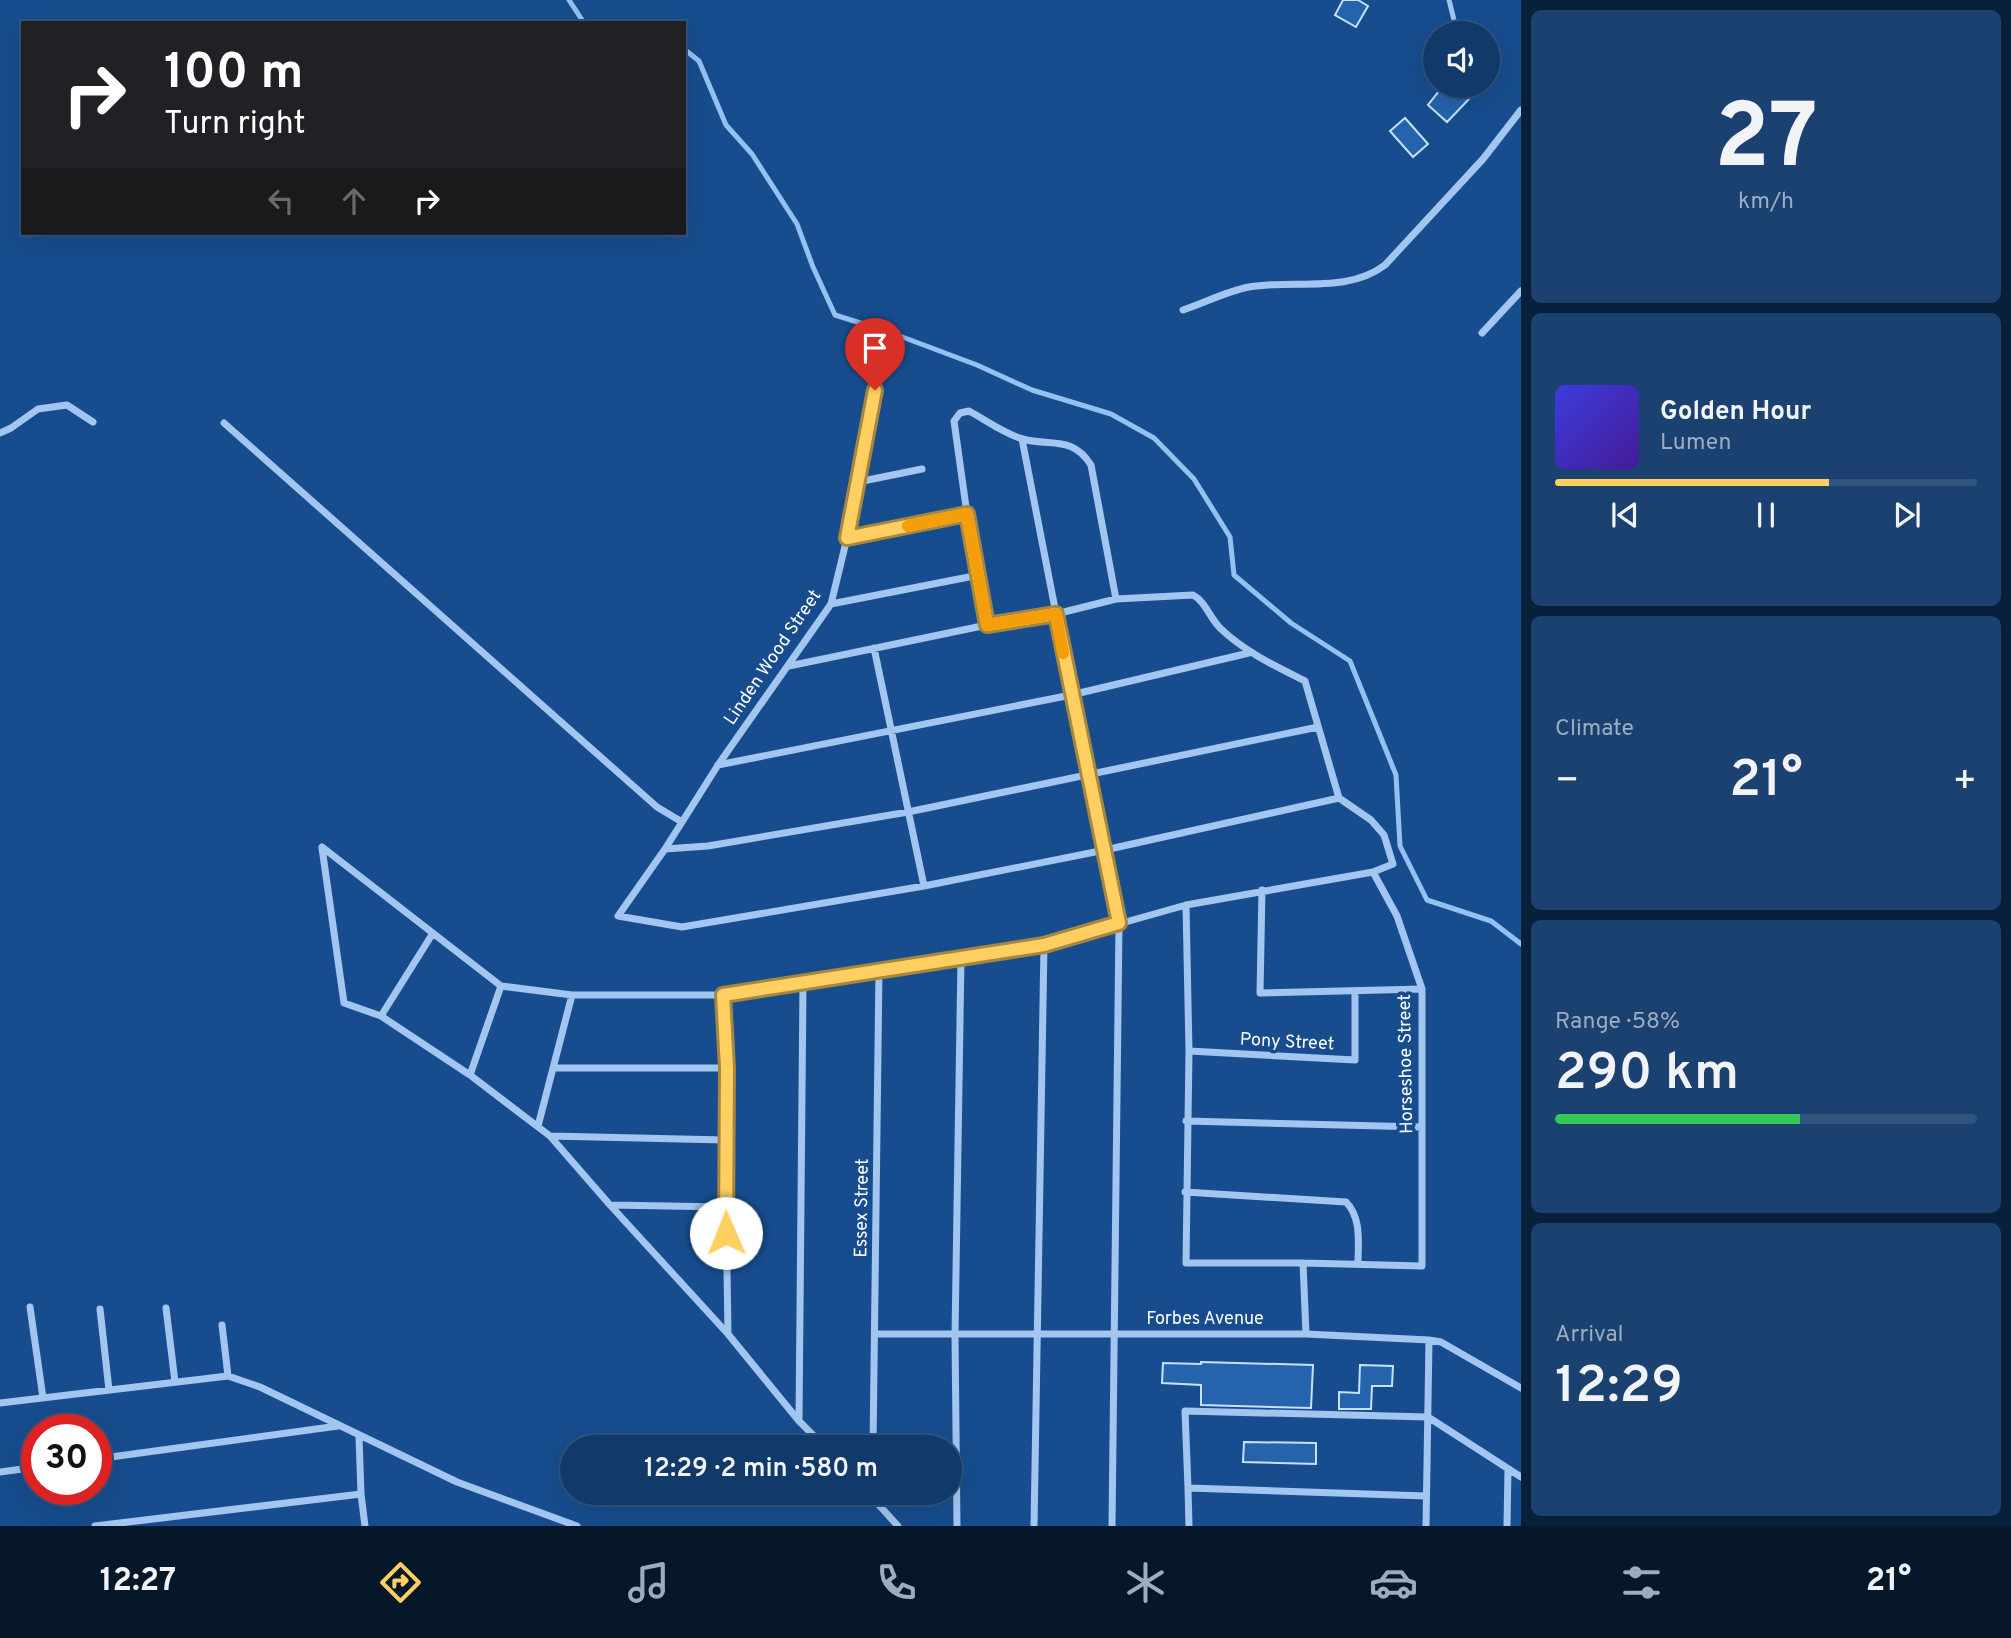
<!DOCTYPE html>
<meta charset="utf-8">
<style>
body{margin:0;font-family:Overpass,sans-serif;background:#1a4170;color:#f1f3f6;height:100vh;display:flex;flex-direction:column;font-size:26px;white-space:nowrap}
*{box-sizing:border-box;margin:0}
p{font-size:23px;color:#9cadc1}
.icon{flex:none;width:38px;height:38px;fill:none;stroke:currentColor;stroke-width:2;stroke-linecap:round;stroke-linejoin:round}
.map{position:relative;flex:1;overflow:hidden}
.sheet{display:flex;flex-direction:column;gap:10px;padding:10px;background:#09203a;width:490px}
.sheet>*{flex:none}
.hud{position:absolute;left:21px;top:21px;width:665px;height:214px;border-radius:0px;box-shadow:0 7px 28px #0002,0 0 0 2px #30547e;background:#202124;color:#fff;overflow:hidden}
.controls{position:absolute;left:1423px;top:21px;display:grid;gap:14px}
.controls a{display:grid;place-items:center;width:77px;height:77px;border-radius:50%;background:#113a6a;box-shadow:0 7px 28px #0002,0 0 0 2px #30547e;font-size:35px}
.speed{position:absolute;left:21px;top:1414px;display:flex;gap:14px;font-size:35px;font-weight:700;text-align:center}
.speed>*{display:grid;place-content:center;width:91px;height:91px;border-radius:50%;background:#113a6a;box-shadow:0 7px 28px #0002,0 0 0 2px #30547e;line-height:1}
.speed .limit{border:10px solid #d22;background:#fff;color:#111}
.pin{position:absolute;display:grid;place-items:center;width:60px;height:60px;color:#fff;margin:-72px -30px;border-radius:50% 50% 50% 0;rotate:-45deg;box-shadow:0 0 7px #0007}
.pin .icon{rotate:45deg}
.me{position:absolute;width:77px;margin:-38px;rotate:359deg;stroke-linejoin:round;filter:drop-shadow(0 0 5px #0008)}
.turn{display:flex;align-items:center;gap:24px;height:147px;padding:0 28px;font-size:32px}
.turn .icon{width:91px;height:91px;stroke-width:2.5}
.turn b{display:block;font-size:49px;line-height:60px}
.lanes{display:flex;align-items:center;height:66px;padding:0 28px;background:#0003;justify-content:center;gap:35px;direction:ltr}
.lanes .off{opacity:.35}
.big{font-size:52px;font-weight:600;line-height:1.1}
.sheet .card{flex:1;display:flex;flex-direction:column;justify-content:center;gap:10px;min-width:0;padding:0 24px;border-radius:10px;background:#1a4170}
.sheet .dial{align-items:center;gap:0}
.dial b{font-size:91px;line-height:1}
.song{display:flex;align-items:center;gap:21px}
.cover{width:84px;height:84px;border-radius:10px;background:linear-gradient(135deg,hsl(240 70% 55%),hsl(260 70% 35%))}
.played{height:7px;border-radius:4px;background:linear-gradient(90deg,#ffcf61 65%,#30547e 65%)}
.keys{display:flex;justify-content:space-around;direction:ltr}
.heat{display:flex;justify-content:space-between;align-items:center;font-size:38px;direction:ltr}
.charge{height:10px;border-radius:5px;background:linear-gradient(90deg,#34c759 58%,#30547e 0)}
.trip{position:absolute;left:560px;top:1435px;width:402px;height:70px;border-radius:35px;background:#113a6a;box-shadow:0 7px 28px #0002,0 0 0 2px #30547e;font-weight:600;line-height:70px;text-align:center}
.menu{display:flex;height:112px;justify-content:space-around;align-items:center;background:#07172a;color:#9cadc1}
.menu .icon{width:49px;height:49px}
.menu .selected{color:#ffcf61}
.menu b{font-size:32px;color:#f1f3f6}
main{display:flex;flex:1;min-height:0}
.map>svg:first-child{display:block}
</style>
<main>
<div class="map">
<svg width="1521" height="1526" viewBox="0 0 1521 1526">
<rect width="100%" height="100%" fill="#174d8e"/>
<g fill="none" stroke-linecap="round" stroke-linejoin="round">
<path stroke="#95c1f2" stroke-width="5" d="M569,0L584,23
M684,49L699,61L726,125L752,154L797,224L813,267L835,315L889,332L977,365L1032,390L1111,414L1154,438L1194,479L1230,537L1234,575L1291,623L1350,661L1396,775L1400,846L1427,900L1491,921L1521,944"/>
</g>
<path fill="#2564ac" stroke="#c9e0fb" stroke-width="2" d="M1343,0H1358L1368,6L1356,27L1335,15Z
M1443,86H1455L1469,99L1447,122L1428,105Z
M1405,118L1428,144L1413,157L1390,131Z
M1201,1362L1313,1365L1311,1408L1201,1405V1385L1162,1383L1163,1363L1201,1364Z
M1360,1365L1393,1366L1392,1386H1372L1371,1409H1339V1392L1359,1393Z
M1244,1442L1316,1443V1464L1243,1462Z"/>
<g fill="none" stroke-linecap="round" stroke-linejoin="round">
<path stroke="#a2c6ef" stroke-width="5" d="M1449,0L1455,24"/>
<path stroke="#a2c6ef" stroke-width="7" d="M1183,310C1204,303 1227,291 1249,287C1294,279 1347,294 1385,265L1483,159L1521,110
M1482,333L1521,291
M884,343L847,538L831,604L718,765L665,849L618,916L682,927L924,886L1105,850L1339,798
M224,423L657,807L682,822
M0,433L11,428L38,409L67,405L93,422
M1022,439L1087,773L1105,850L1119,924L1112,1526
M858,482L922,469
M847,538L967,514
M831,604L979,575
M987,625L967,514L954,421L960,413L969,411C986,420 1004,434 1023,439C1051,447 1072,435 1091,465L1116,599
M874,648L924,886
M718,765L1071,695L1249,653
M322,847L501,986L572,995H723L803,984L1044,945L1186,905L1373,872L1393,864L1384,835L1371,820L1339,798L1305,681C1275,666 1245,652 1220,628C1209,617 1206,602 1193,595L1116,599L1056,614L987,625L789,666
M322,848L344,1003L381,1016L470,1075L550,1136L610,1205L728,1334L799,1421L825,1447
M665,849L708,846L908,812L1318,727
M1262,890L1260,993L1422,989
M1186,905L1189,1051L1186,1263H1303L1422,1266V989L1397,916L1373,872
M723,995L727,1068L725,1140L728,1334
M381,1016L433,933
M1189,1051L1355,1060V991
M554,1068H727
M470,1075L501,986
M1186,1121L1422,1127
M538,1126L572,995
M550,1136L725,1140
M1185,1192L1346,1202C1362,1218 1358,1244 1358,1264
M610,1205L725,1207
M1303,1263L1306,1334
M30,1307L43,1398
M166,1308L175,1382
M100,1309L109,1390
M222,1325L228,1376
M876,1334H1306L1429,1340L1441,1342L1521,1388
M0,1403L228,1376L260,1387L457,1482L577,1526
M799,1420L803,984
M359,1437L361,1494L365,1526
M873,1447L879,970
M96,1459L338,1426
M0,1472L37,1467
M1188,1488L1189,1526
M868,1493L898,1526
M1426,1496L1188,1488L1185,1411L1428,1417L1521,1477
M95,1526L361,1494
M957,1526L955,1335L961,958
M1034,1526L1044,945
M1426,1526L1429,1340
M1507,1526L1508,1469"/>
</g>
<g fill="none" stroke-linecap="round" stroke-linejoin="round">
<g stroke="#a6873f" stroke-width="18">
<path id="route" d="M726,1233L727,1068L723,995L1044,945L1119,923L1056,614L987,625L967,514L847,538L875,390"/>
</g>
<use href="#route" stroke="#ffcf61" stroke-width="12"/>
<path stroke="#f59e0b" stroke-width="12" d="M908,526L967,514L987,625L1056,614L1063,653"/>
</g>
<g text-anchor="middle" stroke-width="7" stroke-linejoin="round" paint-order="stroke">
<g font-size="18" fill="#fff" stroke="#174d8e">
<text transform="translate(772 657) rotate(-56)" y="6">Linden Wood Street</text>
<text transform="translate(1287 1041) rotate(3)" y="6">Pony Street</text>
<text transform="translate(1405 1064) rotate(-91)" y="6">Horseshoe Street</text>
<text transform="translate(861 1208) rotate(-89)" y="6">Essex Street</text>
<text x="1205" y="1324">Forbes Avenue</text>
</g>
</g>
</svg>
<div class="controls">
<a><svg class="icon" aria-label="sound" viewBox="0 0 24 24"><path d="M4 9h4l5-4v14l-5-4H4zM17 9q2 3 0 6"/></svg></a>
</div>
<div class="speed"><div class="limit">30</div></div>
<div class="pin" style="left:875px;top:390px;background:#d93025"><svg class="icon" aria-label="arrive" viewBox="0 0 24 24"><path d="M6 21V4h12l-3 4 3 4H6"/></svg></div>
<svg class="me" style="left:726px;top:1233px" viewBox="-20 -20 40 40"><circle r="19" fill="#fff"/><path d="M0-13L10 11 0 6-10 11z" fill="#ffcf61"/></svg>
<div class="trip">12:29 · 2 min · 580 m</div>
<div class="hud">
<div class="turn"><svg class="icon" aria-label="right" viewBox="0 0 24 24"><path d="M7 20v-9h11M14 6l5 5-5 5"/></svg><div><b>100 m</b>Turn right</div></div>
<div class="lanes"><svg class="icon off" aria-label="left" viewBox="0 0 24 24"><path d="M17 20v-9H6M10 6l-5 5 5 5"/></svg><svg class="icon off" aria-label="ahead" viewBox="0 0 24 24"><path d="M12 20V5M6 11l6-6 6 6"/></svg><svg class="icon" aria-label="right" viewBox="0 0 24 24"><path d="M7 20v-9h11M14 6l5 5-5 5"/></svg></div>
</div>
</div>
<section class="sheet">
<div class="card dial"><b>27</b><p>km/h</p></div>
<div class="card">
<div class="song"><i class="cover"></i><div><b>Golden Hour</b><p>Lumen</p></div></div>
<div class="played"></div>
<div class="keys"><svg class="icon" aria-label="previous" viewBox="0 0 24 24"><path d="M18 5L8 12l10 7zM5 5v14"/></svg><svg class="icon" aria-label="pause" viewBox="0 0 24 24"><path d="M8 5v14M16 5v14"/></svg><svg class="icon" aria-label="next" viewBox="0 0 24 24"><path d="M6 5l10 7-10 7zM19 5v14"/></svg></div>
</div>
<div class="card"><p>Climate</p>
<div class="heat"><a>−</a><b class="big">21°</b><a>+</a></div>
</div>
<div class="card"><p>Range · 58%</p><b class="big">290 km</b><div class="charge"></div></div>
<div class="card"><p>Arrival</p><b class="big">12:29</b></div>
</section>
</main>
<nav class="menu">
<b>12:27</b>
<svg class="icon selected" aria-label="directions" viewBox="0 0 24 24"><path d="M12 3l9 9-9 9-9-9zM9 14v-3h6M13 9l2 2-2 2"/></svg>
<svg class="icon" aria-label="music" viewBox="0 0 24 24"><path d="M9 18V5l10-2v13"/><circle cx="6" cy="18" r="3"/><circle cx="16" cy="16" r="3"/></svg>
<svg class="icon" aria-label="phone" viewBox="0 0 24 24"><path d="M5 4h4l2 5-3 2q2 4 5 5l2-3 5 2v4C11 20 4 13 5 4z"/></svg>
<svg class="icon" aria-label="climate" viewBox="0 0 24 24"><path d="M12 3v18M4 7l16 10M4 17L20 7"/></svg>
<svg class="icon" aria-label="car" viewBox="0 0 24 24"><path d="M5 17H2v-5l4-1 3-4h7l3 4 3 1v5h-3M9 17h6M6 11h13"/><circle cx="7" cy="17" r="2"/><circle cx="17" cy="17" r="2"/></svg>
<svg class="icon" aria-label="filters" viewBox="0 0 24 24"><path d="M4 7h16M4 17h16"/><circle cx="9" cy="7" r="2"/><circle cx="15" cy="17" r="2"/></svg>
<b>21°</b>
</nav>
